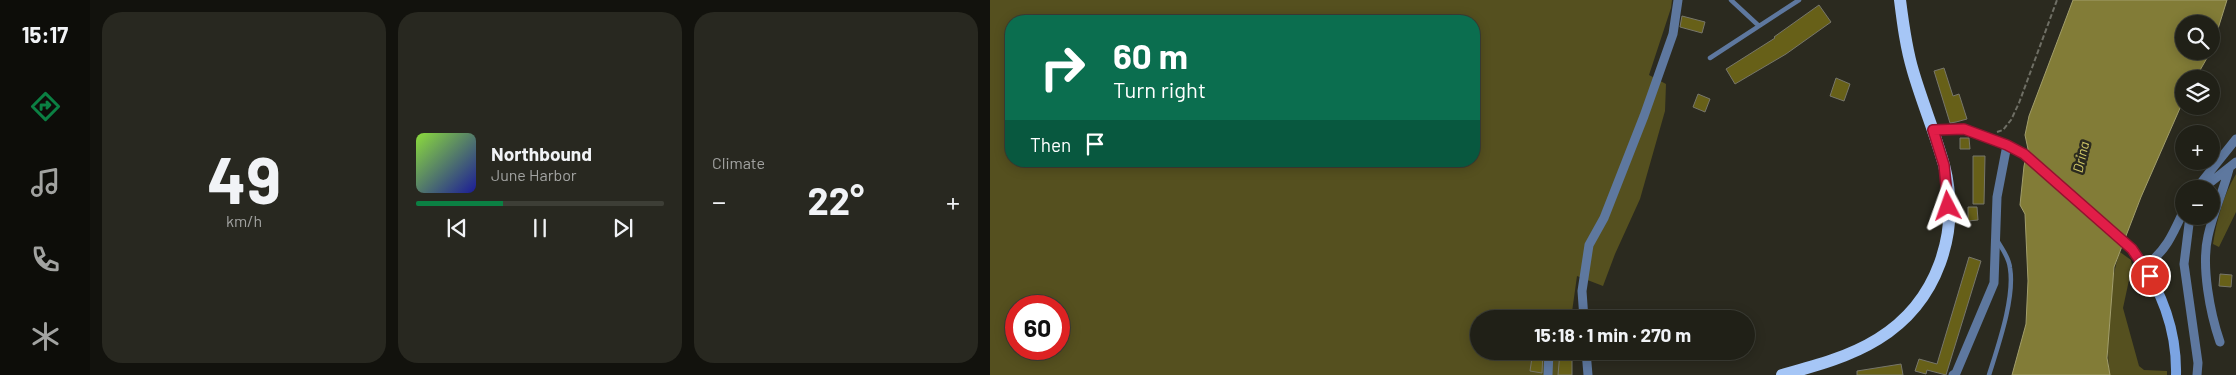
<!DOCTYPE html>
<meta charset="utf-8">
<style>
body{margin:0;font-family:Barlow,sans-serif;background:#282820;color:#f1f3f6;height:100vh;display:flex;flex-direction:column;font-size:19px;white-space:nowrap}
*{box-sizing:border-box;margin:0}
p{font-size:16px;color:#a2a3a1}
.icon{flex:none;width:28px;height:28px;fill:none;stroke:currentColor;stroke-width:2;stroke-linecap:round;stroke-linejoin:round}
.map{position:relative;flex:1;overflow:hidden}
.details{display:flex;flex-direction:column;gap:12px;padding:12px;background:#12120d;width:900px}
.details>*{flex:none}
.hud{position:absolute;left:15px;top:15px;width:475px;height:152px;border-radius:20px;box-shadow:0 2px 12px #0003,0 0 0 1px #3d3e36;background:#0b6e4f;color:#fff;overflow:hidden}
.tools{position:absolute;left:1185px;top:15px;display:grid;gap:10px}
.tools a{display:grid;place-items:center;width:45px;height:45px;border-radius:50%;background:#202017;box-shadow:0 2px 12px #0003,0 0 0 1px #3d3e36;font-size:25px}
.speed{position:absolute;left:15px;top:295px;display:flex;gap:10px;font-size:25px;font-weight:700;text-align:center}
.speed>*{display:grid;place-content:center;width:65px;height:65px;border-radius:50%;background:#202017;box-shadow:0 2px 12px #0003,0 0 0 1px #3d3e36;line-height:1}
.speed .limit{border:8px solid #d22;background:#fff;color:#111}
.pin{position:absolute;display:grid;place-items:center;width:42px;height:42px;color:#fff;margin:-21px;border:2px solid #fff;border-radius:50%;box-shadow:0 1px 5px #0007}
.me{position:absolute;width:55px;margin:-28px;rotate:356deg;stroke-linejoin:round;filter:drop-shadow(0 0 4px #0008)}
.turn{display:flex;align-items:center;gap:18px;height:105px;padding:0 25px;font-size:22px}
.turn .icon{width:65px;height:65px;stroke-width:2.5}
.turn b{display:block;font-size:35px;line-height:42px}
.then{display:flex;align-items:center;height:48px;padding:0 25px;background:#0003;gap:10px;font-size:19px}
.big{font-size:38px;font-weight:700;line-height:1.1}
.details .card{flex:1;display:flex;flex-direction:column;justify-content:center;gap:8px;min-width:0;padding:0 18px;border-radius:20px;background:#282820}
.details .dial{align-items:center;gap:0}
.dial b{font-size:65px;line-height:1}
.song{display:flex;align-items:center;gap:15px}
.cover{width:60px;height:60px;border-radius:8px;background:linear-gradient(135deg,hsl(90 70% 55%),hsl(240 70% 35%))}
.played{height:5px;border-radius:2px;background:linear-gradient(90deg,#0b8043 35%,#3d3e36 35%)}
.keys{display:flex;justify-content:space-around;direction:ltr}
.heat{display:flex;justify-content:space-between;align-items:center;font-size:28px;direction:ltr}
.details .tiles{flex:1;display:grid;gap:12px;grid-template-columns:repeat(3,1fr)}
.trip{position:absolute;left:480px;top:310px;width:285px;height:50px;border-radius:25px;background:#202017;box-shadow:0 2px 12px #0003,0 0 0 1px #3d3e36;font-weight:700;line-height:50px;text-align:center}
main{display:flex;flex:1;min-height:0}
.tab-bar{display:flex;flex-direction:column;width:90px;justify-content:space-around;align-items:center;background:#0d0d09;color:#a2a3a1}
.tab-bar .icon{width:35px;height:35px}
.tab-bar .active{color:#0b8043}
.tab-bar b{font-size:22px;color:#f1f3f6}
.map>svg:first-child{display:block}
</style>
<main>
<nav class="tab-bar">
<b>15:17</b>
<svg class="icon active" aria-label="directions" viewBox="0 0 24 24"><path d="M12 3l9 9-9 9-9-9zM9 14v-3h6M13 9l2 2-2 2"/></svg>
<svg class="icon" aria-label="music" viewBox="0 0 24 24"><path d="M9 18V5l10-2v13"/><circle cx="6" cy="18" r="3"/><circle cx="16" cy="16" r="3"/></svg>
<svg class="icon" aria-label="phone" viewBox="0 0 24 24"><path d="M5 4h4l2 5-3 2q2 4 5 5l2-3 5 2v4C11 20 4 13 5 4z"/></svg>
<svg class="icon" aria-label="climate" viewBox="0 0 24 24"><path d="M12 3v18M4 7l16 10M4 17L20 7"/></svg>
</nav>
<section class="details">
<div class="tiles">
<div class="card dial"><b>49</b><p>km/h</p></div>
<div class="card">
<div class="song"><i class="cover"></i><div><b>Northbound</b><p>June Harbor</p></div></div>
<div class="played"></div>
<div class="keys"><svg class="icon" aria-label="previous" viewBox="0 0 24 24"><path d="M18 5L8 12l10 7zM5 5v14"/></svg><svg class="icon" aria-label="pause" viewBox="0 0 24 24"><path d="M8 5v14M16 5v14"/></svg><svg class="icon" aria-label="next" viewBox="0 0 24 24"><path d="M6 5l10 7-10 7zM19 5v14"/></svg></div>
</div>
<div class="card"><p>Climate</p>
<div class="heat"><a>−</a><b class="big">22°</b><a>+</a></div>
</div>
</div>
</section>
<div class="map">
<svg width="1246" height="375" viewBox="0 0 1246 375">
<rect width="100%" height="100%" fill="#2b2a1f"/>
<path fill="#55501f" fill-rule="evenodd" d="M0,0H682L681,8L659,75L676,84L675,111L650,199L625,254L613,286L587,276L581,319H489V351H577L573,375H0ZM21,21H484V161H21ZM26,306H69V349H26Z
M1246,174V212L1229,247L1223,244C1227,219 1233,196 1246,174Z
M1130,252L1141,260L1142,266L1133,308L1149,366L1154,370L1177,371V375H1120C1115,347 1119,279 1130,252Z"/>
<path fill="#827c37" stroke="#a29e6c" d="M1083,0H1237L1221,51V24H1194V51H1221L1205,79H1194V99L1151,197L1124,267L1117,358L1120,375H1022L1036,324L1038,281L1035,214L1030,205L1034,166L1038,149L1035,135L1039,116Z"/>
<path fill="#676018" stroke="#77766a" d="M829,5L841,22L796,54L745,84L736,69L785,38L784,37Z
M692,16L715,22L712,33L690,27Z
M954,68L963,96L969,94L977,119L966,122L960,123L944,71Z
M846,78L860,84L854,101L840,96Z
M708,94L720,99L715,112L703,107Z
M970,138H979L980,149H970Z
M983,156H995L994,204H983Z
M978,207H987L988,220L978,221Z
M979,257L991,261L956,375L937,370L936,374L925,371L929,359L947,364Z
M1230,274L1242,275L1241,287L1229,286Z
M543,351H553L552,373L540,371Z
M570,352L582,353V375H568Z
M911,364L913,375H867V371Z"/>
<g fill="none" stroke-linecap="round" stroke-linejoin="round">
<path stroke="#6f6f65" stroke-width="2" stroke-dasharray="5 2.5" stroke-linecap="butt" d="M1007,132L1013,130L1021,120L1029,103L1067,0"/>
<path stroke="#5e789f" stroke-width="4.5" d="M741,0L769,26
M720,58L809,0
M999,375C1008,346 1025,298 1020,268C1019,257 1012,249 1007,240"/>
<path stroke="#5e789f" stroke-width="9" d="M1206,189L1246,139
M1212,189L1246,162
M1200,216L1194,264L1208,363L1207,375
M1156,266C1177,249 1183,234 1194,210
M594,319L592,291L599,245L614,218L654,116L683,34L688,0
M1230,342C1220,313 1211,266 1218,236C1223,213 1233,192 1239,169
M596,351L598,375
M558,375L559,351
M963,375L966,373L1004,283L1007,197L1017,145"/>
<path stroke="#7ba4e2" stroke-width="10" d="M943,130L974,129L1017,145L1034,154L1142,249C1170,286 1187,329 1186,375"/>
<path stroke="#a6c6f6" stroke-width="12" d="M792,375C825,366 859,357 888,339C948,302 971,232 954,165C945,133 932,102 923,71C916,48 913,24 910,0"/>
</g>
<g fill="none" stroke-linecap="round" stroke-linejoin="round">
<g stroke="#92132f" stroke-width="12">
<path id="route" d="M958,206L954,165L943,130L974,129L1017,145L1034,154L1142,249L1160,276"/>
</g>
<use href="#route" stroke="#e11d48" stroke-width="9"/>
</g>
<g text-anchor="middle" stroke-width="5" stroke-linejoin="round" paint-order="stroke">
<g font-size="14" font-style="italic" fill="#d3ca68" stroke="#2b2a1f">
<text transform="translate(1091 157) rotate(-77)" y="5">Drina</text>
</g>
</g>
</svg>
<div class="tools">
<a><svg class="icon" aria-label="search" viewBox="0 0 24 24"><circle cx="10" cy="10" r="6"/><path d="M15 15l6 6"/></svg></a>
<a><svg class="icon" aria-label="layers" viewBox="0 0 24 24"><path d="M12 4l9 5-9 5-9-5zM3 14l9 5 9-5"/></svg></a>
<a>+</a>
<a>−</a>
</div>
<div class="speed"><div class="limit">60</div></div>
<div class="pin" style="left:1160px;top:276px;background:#d93025"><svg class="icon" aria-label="arrive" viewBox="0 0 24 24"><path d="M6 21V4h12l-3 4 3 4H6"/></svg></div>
<svg class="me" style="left:958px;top:206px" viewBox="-20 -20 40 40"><path d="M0-17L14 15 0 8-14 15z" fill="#e11d48" stroke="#fff" stroke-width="4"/></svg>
<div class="trip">15:18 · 1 min · 270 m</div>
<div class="hud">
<div class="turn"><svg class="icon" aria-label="right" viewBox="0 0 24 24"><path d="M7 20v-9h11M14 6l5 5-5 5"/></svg><div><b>60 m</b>Turn right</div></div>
<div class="then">Then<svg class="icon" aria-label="arrive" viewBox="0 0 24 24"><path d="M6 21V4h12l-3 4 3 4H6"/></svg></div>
</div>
</div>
</main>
